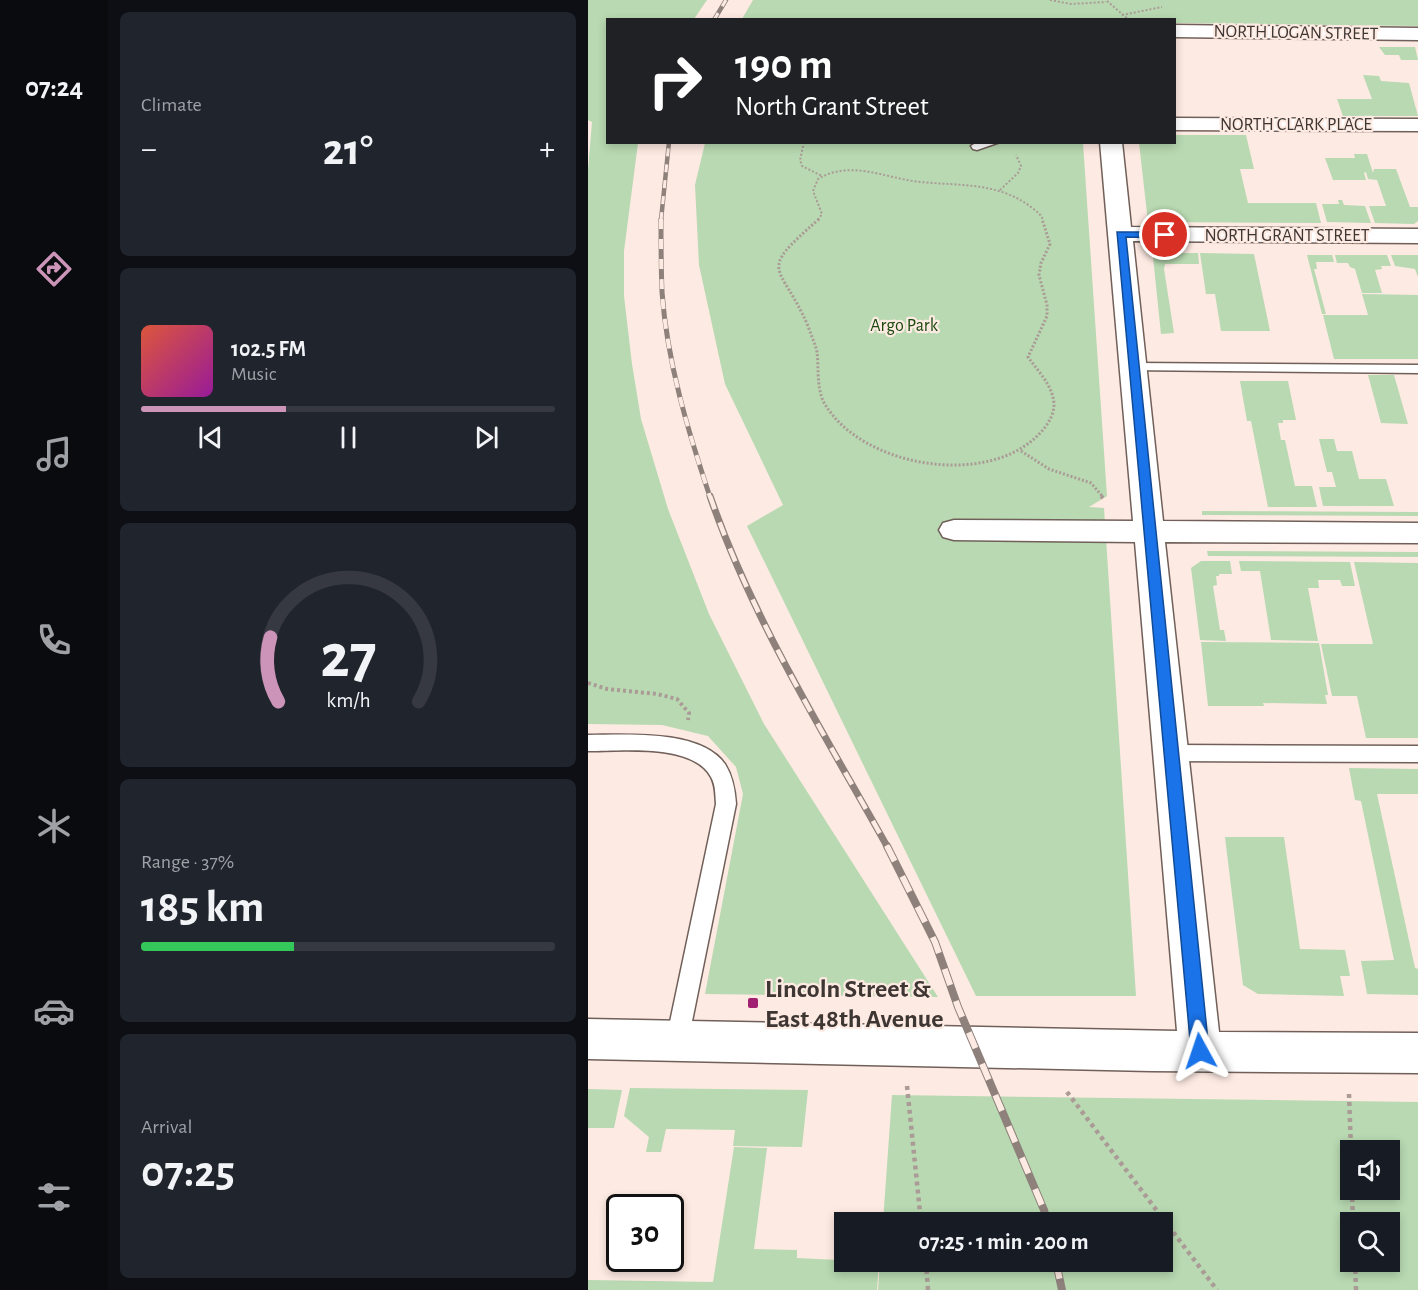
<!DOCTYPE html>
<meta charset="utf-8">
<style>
body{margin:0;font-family:"Alegreya Sans",sans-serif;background:#20242c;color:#f1f3f6;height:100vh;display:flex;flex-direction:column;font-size:22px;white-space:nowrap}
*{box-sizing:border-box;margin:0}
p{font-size:20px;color:#9ea1a6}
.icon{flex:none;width:33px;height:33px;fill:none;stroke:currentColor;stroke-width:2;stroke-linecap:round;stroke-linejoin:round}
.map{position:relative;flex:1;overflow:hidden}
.panel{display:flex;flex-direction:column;gap:12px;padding:12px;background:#0d0f14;width:480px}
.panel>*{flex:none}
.hud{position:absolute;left:18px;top:18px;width:570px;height:126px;border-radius:0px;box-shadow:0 3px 9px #0003;background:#202124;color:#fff;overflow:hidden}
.tools{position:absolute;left:752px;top:1140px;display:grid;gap:12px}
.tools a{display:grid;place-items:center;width:60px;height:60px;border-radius:0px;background:#171b24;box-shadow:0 3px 9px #0003;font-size:30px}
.speed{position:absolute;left:18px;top:1194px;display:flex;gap:12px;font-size:30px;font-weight:700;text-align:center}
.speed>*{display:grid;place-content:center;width:78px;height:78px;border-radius:50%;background:#171b24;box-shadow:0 3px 9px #0003;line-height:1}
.speed .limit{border:3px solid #111;border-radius:9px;background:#fff;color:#111}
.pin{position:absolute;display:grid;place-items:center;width:51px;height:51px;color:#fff;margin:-26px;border:3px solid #fff;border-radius:50%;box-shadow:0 2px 6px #0007}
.me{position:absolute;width:66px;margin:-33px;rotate:355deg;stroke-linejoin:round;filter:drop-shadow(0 0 4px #0008)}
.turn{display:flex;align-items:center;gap:21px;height:126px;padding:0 30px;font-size:27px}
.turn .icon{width:78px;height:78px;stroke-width:2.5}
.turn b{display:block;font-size:42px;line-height:51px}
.big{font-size:45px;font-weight:700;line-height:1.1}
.panel .widget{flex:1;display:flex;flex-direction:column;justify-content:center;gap:9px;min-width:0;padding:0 21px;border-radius:9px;background:#20242c}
.panel .dial{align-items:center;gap:0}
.dial svg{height:156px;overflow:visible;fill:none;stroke:#363941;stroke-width:7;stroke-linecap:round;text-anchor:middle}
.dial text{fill:#f1f3f6;stroke:none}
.song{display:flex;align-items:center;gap:18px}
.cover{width:72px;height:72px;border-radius:9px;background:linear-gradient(135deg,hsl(10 70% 55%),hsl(300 70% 35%))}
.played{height:6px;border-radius:3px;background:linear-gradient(90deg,#cd94ba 35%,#363941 35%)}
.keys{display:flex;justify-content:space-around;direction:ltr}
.heat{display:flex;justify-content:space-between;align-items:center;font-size:33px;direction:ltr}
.charge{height:9px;border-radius:4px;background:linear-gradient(90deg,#34c759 37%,#363941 0)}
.trip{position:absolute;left:246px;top:1212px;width:339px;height:60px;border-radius:0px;background:#171b24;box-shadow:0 3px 9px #0003;font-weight:700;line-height:60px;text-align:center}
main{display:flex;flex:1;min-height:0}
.tabs{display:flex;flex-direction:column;width:108px;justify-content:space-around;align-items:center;background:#090b0e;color:#9ea1a6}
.tabs .icon{width:42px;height:42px}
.tabs .on{color:#cd94ba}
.tabs b{font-size:27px;color:#f1f3f6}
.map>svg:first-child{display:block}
</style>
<main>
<nav class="tabs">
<b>07:24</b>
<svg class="icon on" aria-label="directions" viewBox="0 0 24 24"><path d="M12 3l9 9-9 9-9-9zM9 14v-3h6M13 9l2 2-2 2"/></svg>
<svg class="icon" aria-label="music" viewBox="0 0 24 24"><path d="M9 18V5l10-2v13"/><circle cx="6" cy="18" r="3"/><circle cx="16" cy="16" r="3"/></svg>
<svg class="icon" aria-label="phone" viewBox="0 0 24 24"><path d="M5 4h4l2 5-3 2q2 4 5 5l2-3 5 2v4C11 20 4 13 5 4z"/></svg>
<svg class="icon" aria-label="climate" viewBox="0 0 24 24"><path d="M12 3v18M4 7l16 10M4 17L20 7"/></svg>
<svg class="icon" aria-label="car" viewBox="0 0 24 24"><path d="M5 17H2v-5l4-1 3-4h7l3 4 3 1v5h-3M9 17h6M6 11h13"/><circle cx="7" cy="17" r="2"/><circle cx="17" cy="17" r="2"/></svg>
<svg class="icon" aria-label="filters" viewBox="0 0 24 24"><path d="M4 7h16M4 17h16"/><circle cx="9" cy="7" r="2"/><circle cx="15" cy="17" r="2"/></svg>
</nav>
<section class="panel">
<div class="widget"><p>Climate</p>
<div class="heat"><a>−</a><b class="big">21°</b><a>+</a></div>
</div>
<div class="widget">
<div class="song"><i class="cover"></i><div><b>102.5 FM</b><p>Music</p></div></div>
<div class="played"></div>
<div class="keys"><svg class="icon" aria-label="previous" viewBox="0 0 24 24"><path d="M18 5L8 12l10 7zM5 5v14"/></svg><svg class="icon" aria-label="pause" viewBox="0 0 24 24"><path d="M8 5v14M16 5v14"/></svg><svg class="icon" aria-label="next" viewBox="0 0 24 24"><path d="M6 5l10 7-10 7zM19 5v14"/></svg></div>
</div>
<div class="widget dial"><svg viewBox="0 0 100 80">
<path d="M14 69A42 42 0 1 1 86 69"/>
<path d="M14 69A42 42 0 0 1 10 36" stroke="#cd94ba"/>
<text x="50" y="56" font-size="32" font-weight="700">27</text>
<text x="50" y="72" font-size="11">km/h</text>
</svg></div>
<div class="widget"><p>Range · 37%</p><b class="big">185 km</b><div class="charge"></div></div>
<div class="widget"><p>Arrival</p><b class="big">07:25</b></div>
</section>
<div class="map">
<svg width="830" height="1290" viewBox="0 0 830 1290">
<rect width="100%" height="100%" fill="#fdeae2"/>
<path fill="#b8d9b1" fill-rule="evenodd" d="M0,0H119L106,19L20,20V142L50,143L36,251V296L44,364L53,419L80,509L121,614L176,724L350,997L117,994L155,794L148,767L120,736L74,725L0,724V170L4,122L0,120Z
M165,0H830V26L587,23L586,20L154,19Z
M791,47H827L830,60H813L811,55H797Z
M775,75L791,76L793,81L821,83L830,116H755L749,99H784Z
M587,135H658L666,169H652L660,203H728L733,223L560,222L551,143L586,142Z
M117,143H495L519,496L501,507L516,508L548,996H388L159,526L195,505L137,384L111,265L107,185Z
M766,154H779L785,173L786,169H808L822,207H830V221L826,224L787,223L781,206H798L789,180L780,179L778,172L776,173L778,180H745L737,158H767Z
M750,200H754L756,205L777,206L783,223L739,222L734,204H751Z
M573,253H610L611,264H577L576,269L586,333L573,334L565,257Z
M612,253L666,254L682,331H633L627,294H618Z
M719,255H744L746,262H728L729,269H726L738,314H734Z
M747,255H799L803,266H793L794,269L787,270L794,293H774L767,269L762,267L760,263H749Z
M803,255H830V277L827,269L807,266Z
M774,294L830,295V359H746L735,315H780Z
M780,375H806L820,424L793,423Z
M652,381H700L708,420H695V423H690L693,440H697L707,486H724L729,507H680L663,421H659Z
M731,439H746L749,451H764L771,479H798L806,506H735L731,487H748L744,472H739Z
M614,511L830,512V516L614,515Z
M619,551L830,552V557L620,556Z
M613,561H642L644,574H631V576H628L629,585L625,586L632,630H636L638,641L612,640L603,568Z
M651,561L762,562L767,586H754L752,580H730L731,588H720L730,641L683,640L672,571H653Z
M766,562L830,563V738H778L769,696H744L733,644H785Z
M613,642L731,643L740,695H737L739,704L675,703L676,706H620Z
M761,768L830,769V794H789L827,968L830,969V995L779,994L773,961L806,960L773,801L767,800Z
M637,837H696L712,949L757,950L762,976H752L756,996L670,994L655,985Z
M42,1088L220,1090L214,1147L145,1146L147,1130L78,1129L73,1152H58L61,1137L36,1116Z
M0,1089L34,1090L26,1128H0Z
M304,1095L830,1102V1290H290L292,1262H574V1222H295ZM762,1150H801V1190H762ZM762,1222H801V1262H762Z
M146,1147L179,1148L166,1249L209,1250V1258L291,1262L289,1290H0V1280L125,1282Z"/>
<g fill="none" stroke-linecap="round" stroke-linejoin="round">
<g stroke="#706059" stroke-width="3">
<path id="lane" d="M389,142H412L389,150L385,149L383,146Z
M545,363L830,365V373L540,370L538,367Z
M0,735C38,735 112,729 137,764C145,777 147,790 148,804L100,1041L97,1049L89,1052L81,1049L78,1041L128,804C127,794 128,786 123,777C105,743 33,751 0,751Z
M583,745L830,746V762L583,761L576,758L573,753L576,748Z"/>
</g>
<g stroke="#706059" stroke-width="3">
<path id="street" d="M586,25L830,28V40L586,37Z
M586,118L830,119V131L586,130Z
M512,142H534L543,227L830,229V243L545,241L575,521L830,523V543L577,542L631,1032L830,1033V1073L563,1071L0,1059V1019L589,1031L547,542L366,540L355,537L351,530L355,523L366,520L545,521Z"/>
</g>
<path stroke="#aa9b96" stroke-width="2" stroke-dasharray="2 2" stroke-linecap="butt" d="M462,0L483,4L518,2
M519,1L541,20
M534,15L574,7
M216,142L212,160L214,166L234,176
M412,190L430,173L433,166L428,155
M230,220L234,214L225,191L230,179C263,159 299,179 333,182C372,186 410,182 443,207C448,211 453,214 455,220"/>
<path stroke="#aa9b96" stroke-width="3" stroke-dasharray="2 2" stroke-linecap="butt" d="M231,219C167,275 192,261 220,326C223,335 227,343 229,352C231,369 228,391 238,406C276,466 392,486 446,439C456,430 466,418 466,404C465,386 450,371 440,357L459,316V305L451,275L453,263L462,244L454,219
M433,451L461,469L503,483L515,497"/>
<path stroke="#aa9b96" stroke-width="4" stroke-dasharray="3 3" stroke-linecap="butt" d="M513,496L516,499
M0,683L19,689L69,694L89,699L101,713L100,720"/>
<path stroke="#aa9b96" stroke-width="4.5" stroke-dasharray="4 4" stroke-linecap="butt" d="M319,1086L333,1222
M479,1092L629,1290
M761,1094L763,1150
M764,1190L765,1222
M338,1262L340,1290
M767,1262L768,1290"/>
<use href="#lane" fill="#fff" fill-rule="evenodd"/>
<use href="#street" fill="#fff" fill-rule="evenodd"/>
<g stroke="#8e817c" stroke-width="4.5">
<path id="rail-far3" d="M126,20L138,0
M73,220L81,142"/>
</g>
<g stroke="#8e817c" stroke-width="5">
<path id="rail-far2" d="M73,219C73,243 73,268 74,292C79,362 100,431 122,497"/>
</g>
<g stroke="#8e817c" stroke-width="7">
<path id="rail-far1" d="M122,496C165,621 236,733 300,848"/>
</g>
<g stroke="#8e817c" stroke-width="8">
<path id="rail" d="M299,846L347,942L370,1007L456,1210L459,1222
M468,1262L474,1290"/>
</g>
<use href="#rail-far3" stroke="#fdeae2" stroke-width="3" stroke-dasharray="8" stroke-linecap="butt"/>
<use href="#rail-far2" stroke="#fdeae2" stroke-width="4" stroke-dasharray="10" stroke-linecap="butt"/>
<use href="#rail-far1" stroke="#fdeae2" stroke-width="4.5" stroke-dasharray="14" stroke-linecap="butt"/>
<use href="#rail" stroke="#fdeae2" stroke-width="6" stroke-dasharray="17" stroke-linecap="butt"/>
</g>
<path fill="#1a73e8" stroke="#114b97" stroke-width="1.5" d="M529,232H577L582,235L577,238L538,237L621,1051L618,1057L612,1059L606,1057L603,1051Z"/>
<rect fill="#a12071" stroke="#fdeae2" stroke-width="2" x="159" y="997" width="12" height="12" rx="3"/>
<g text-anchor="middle" stroke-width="4.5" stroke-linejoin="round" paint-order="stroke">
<g font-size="18" fill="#3e3633" stroke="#fdeae2">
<text transform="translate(708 32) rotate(1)" y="6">NORTH LOGAN STREET</text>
<text x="708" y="130">NORTH CLARK PLACE</text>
<text x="699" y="241">NORTH GRANT STREET</text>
</g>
<g font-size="18" fill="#18480c" stroke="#fdeae2">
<text x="316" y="331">Argo Park</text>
</g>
<g font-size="26" font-weight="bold" fill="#3e3633" stroke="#fdeae2" text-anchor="start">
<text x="177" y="997">Lincoln Street &amp;<tspan x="177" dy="30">East 48th Avenue</tspan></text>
</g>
</g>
</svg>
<div class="tools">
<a><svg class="icon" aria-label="sound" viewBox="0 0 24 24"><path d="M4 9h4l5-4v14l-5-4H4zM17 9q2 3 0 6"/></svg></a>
<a><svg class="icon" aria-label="search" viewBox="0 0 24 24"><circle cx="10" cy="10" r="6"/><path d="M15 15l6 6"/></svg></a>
</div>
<div class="speed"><div class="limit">30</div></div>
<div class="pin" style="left:577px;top:235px;background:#d93025"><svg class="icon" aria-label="arrive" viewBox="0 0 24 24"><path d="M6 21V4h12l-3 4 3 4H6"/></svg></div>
<svg class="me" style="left:612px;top:1051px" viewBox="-20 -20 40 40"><path d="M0-17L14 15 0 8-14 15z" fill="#1a73e8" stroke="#fff" stroke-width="4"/></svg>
<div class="trip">07:25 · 1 min · 200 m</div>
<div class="hud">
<div class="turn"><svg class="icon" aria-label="right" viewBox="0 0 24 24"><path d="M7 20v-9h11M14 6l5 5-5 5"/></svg><div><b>190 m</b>North Grant Street</div></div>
</div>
</div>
</main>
